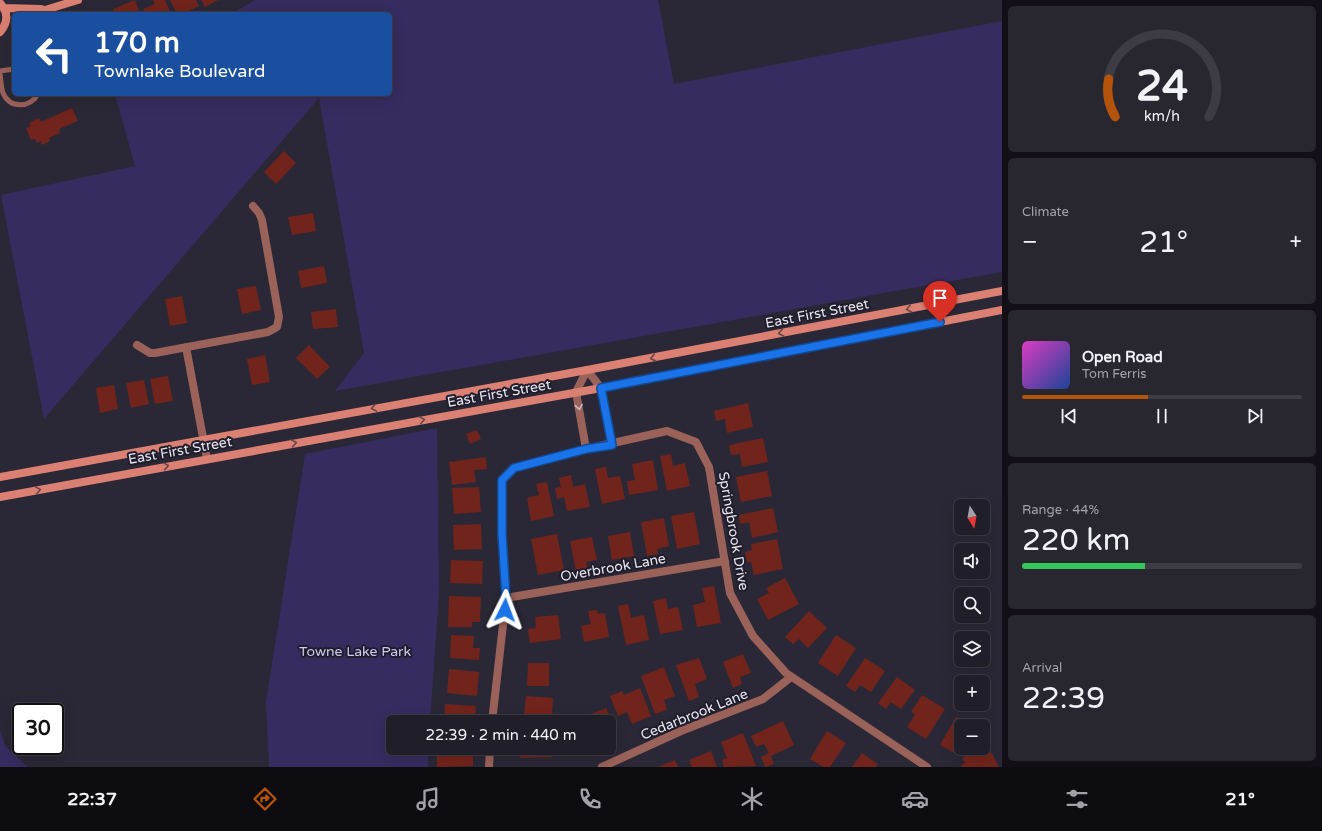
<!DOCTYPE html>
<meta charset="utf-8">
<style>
body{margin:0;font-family:"Varela Round",sans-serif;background:#282730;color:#f1f3f6;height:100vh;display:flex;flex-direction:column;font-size:15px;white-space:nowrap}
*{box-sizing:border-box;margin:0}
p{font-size:13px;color:#a2a2a8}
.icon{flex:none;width:22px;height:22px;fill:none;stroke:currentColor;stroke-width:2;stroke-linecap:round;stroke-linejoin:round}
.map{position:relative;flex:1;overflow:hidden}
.details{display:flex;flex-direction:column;gap:6px;padding:6px;background:#121016;width:320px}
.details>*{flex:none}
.hud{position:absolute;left:12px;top:12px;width:380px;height:84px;border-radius:6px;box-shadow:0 4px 16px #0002,0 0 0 1px #3d3c45;background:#1a4fa0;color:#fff;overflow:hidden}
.needle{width:26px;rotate:169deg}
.tools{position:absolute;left:954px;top:499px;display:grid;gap:8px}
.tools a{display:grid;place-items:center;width:36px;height:36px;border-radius:6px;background:#201e28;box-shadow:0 4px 16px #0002,0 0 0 1px #3d3c45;font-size:20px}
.speed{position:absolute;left:12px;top:703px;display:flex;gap:8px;font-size:20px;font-weight:700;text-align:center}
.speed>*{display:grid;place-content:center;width:52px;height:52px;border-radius:50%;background:#201e28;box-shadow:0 4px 16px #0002,0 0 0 1px #3d3c45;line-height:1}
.speed .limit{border:2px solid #111;border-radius:6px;background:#fff;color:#111}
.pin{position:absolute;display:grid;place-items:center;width:34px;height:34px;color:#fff;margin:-41px -17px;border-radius:50% 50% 50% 0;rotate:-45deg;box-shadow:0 0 4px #0007}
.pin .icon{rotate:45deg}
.me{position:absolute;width:44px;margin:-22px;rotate:3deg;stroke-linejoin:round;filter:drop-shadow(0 0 3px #0008)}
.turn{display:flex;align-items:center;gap:14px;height:84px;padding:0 16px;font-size:18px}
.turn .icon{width:52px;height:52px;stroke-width:2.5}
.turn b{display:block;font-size:28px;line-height:34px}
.big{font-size:30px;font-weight:600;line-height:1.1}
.details .card{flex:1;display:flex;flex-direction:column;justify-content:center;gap:6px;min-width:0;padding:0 14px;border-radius:6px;background:#282730}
.details .dial{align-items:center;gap:0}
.dial svg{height:104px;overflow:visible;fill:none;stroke:#3d3c45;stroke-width:7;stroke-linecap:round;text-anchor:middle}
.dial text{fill:#f1f3f6;stroke:none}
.song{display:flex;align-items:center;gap:12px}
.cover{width:48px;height:48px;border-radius:6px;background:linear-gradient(135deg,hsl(310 70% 55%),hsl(220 70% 35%))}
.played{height:4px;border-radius:2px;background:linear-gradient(90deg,#b45309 45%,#3d3c45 45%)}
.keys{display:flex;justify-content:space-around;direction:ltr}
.heat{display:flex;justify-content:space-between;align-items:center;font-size:22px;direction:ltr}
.charge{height:6px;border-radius:3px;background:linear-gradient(90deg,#34c759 44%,#3d3c45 0)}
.trip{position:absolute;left:386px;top:715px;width:230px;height:40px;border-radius:6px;background:#201e28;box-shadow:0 4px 16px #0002,0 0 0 1px #3d3c45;font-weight:600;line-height:40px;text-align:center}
.menu{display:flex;height:64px;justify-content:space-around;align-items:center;background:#0d0c10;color:#a2a2a8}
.menu .icon{width:28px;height:28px}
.menu .active{color:#b45309}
.menu b{font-size:18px;color:#f1f3f6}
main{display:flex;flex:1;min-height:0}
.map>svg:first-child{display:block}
</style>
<main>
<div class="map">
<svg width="1002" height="767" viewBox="0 0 1002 767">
<rect width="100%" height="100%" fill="#2a2836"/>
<path fill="#362c5f" d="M255,0H658L674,84L1002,21V272L335,391L364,353L319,98L44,419L1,195L135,166L115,94H390V14H231Z
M437,428L439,593L430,722H393V748H428V767H269L266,702L305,454Z
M0,729L5,746L28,767H0Z"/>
<path fill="#71241b" d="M135,0L140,14H115L113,9Z
M153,0H165L171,14H145L143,9L155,4Z
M170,0H196L199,6L188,11L189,14H177Z
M201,0H218L205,7Z
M72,108L78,121L59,129L60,133L49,138L50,141L42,145L41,141L37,143L35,139L31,140L26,128L31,126L29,123L39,118L41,122Z
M284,151L296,163L276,184L264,172Z
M313,213L316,231L292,235L288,217Z
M324,266L327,283L301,288L298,271Z
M256,286L261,310L242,314L237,289Z
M182,296L187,323L170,326L165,299Z
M336,309L338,327L313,329L311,312Z
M309,345L330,367L317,379L296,358Z
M265,355L270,382L252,385L247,359Z
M168,376L173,401L155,404L150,379Z
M144,380L149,404L131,408L126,383Z
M114,385L118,409L100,413L96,388Z
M748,403L753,427L727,433L725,419L716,421L714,411Z
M477,430L481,439L470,444L466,434Z
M763,438L768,462L742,467L740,454L731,455L729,445Z
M671,454L673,466L685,463L690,486L667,491L660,456Z
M486,457L487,469L474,470L476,482L452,485L449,462Z
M653,460L658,490L629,495L627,481L635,480L632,464Z
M606,467L608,478L620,476L625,499L602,504L595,469Z
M767,471L772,496L741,502L736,477Z
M571,475L573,487L585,484L590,507L567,511L564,497L557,499L555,488L561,487L559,478Z
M547,482L554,516L531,521L527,498L539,495L536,484Z
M479,487L481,512L454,514L452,488Z
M773,508L778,532L752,538L749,522L740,524L739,515Z
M694,512L700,544L677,549L671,516Z
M664,518L669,546L657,549L658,554L647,556L641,522Z
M481,524L482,549L454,550L453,525Z
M630,532L634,556L612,560L608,536Z
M557,534L564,570L538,575L531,539Z
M592,537L597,560L586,562L588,570L576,572L570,541Z
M777,539L783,569L754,575L751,562H747L745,552L752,550L751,544Z
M451,560L483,561L482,584L450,583Z
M785,578L799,604L768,620L757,599L769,593L766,588Z
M714,586L721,623L697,627L693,605L705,602L702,588Z
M449,596L481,597L480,622H472V627H448Z
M666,598L668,609L678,607L683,630L660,634L653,601Z
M628,604L631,618L644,615L649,640L626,645L618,606Z
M597,610L598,614L605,613L609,637L584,642L581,626L591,624L588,611Z
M809,611L827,628L808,648L799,639L793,644L785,637Z
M558,615L561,639L530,643L528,629L536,628L535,617Z
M451,635L474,636L473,648H480L479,660L450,658Z
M836,635L856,648L838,676L818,663Z
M743,654L751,673L740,677L742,684L733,688L723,662Z
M699,658L707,679L695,684L699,697L689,701L676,665Z
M865,658L885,671L871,692L860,685L855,692L846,686Z
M528,663H549V686H527Z
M664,667L675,696L664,700L667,710L655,714L641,676Z
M449,669L479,672L477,696L447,693Z
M897,677L915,690L901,709L891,702L886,709L878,703Z
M640,688L651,716L632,724L627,712L618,716L610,696L622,691L624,695Z
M922,695L945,709L926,739L907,727L915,715L911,712Z
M526,696L553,698L552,716L524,714Z
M445,704L476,706L475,722H444Z
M606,708L614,726L609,729V722H586L584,717Z
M956,717L972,726H961V748H963L958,755L940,745Z
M783,721L794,745L771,756L774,764L765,767L761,757L769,753L764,744L756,747L751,736Z
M827,731L846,743L830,767H823L810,759Z
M743,733L756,766L724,767L722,760L727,758L721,742Z
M987,744L999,767H962L961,765L965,763L962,758Z
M437,748H465V754H473V766L437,767Z
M519,748H552V757L520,758Z
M711,751L717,767H692L689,760Z
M862,753L878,764L876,767H852Z
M675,760L678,767H658Z"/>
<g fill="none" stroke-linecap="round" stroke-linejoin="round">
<path stroke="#9b6259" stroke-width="5" d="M0,71L14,69
M0,74C1,80 1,87 3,93C10,109 30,108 38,94"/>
<path stroke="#9b6259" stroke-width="8" d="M137,345L150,353H155L268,332L277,327L279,317L262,220L259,213L253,206
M186,347L207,459
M586,449L576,392L587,370L601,388L612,445
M506,598L725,561
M492,722L506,598L502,534V480L514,468L586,449L667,431L696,442L709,467L730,593L753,636L786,673L927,767
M489,767L490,748
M602,767L681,731L763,699L791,677"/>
<path stroke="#db8072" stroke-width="8" d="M0,3C9,13 8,23 0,32
M4,8L41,9
M32,14L78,0
M0,477L587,370L1002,291
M0,497L601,388L1002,310"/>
</g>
<defs><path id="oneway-chevron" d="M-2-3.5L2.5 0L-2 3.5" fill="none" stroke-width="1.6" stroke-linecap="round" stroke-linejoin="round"/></defs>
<g stroke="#6b4548">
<use href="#oneway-chevron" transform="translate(909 309) rotate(169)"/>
<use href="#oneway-chevron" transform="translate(781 333) rotate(169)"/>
<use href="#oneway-chevron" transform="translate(653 358) rotate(169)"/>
<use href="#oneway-chevron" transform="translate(374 408) rotate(170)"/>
<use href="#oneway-chevron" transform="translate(422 420) rotate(-10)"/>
<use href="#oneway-chevron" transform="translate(294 443) rotate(-10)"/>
<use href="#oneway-chevron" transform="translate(166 466) rotate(-10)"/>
<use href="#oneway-chevron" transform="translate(38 490) rotate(-10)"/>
</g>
<use stroke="#cdb8bb" href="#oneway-chevron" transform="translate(579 407) rotate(80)"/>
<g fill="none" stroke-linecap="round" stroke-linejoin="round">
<g stroke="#114b97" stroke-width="10">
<path id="route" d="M505,610L506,598L502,534V480L514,468L586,449L612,445L601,388L940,322"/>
</g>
<use href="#route" stroke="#1a73e8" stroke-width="7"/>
</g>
<g text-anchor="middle" stroke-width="4" stroke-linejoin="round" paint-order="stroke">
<g font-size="14" fill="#e8e7f0" stroke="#201e2c">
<text transform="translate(817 313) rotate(-11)" y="5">East First Street</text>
<text transform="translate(499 393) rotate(-10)" y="5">East First Street</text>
<text transform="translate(180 450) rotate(-10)" y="5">East First Street</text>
<text transform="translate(734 531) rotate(80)" y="5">Springbrook Drive</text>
<text transform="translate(613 567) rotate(-10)" y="5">Overbrook Lane</text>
<text transform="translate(694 714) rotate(-22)" y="5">Cedarbrook Lane</text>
</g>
<g font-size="14" fill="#cdc9f2" stroke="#201e2c">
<text x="355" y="656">Towne Lake Park</text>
</g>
</g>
</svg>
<div class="tools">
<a><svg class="needle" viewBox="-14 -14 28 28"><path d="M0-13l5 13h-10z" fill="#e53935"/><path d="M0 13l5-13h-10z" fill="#a2a2a8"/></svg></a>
<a><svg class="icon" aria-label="sound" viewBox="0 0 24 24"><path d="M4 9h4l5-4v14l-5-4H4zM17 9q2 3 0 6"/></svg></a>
<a><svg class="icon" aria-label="search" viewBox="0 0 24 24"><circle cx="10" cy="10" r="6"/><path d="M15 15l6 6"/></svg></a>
<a><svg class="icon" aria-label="layers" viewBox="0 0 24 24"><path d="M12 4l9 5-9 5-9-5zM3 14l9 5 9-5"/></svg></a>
<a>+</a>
<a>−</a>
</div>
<div class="speed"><div class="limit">30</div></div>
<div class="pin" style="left:940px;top:322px;background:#d93025"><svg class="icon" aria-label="arrive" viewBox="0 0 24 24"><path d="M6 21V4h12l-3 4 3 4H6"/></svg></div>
<svg class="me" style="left:505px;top:610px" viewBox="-20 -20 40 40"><path d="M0-17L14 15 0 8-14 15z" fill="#1a73e8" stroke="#fff" stroke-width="4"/></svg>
<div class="trip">22:39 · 2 min · 440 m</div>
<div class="hud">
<div class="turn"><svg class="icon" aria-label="left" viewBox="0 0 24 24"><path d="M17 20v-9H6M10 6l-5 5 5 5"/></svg><div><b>170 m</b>Townlake Boulevard</div></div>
</div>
</div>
<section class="details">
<div class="card dial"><svg viewBox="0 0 100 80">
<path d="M14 69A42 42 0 1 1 86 69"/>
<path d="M14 69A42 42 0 0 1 9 40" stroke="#b45309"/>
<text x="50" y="56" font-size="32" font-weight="700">24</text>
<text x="50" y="72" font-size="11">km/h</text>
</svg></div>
<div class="card"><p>Climate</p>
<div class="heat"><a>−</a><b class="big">21°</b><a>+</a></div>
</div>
<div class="card">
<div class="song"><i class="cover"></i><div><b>Open Road</b><p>Tom Ferris</p></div></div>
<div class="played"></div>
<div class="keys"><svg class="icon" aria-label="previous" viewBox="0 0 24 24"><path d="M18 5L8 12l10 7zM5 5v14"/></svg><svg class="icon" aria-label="pause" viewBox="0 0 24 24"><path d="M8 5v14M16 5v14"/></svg><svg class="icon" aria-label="next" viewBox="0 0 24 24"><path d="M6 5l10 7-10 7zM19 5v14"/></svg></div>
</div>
<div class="card"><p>Range · 44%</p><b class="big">220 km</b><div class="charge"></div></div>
<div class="card"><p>Arrival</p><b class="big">22:39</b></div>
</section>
</main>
<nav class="menu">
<b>22:37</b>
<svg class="icon active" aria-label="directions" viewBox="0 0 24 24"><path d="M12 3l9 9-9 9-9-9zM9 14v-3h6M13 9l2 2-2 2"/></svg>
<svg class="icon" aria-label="music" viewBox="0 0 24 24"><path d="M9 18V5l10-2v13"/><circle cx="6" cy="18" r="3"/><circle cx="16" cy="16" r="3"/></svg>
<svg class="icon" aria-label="phone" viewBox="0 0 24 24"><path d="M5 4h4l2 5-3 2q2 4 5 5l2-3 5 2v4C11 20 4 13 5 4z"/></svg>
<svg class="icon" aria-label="climate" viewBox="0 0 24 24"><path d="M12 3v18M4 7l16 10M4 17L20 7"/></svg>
<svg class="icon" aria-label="car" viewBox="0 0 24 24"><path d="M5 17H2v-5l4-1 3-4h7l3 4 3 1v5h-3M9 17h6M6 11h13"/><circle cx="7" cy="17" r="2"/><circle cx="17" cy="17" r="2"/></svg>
<svg class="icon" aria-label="filters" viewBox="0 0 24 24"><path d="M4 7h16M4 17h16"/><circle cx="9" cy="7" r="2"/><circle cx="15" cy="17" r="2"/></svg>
<b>21°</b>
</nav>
